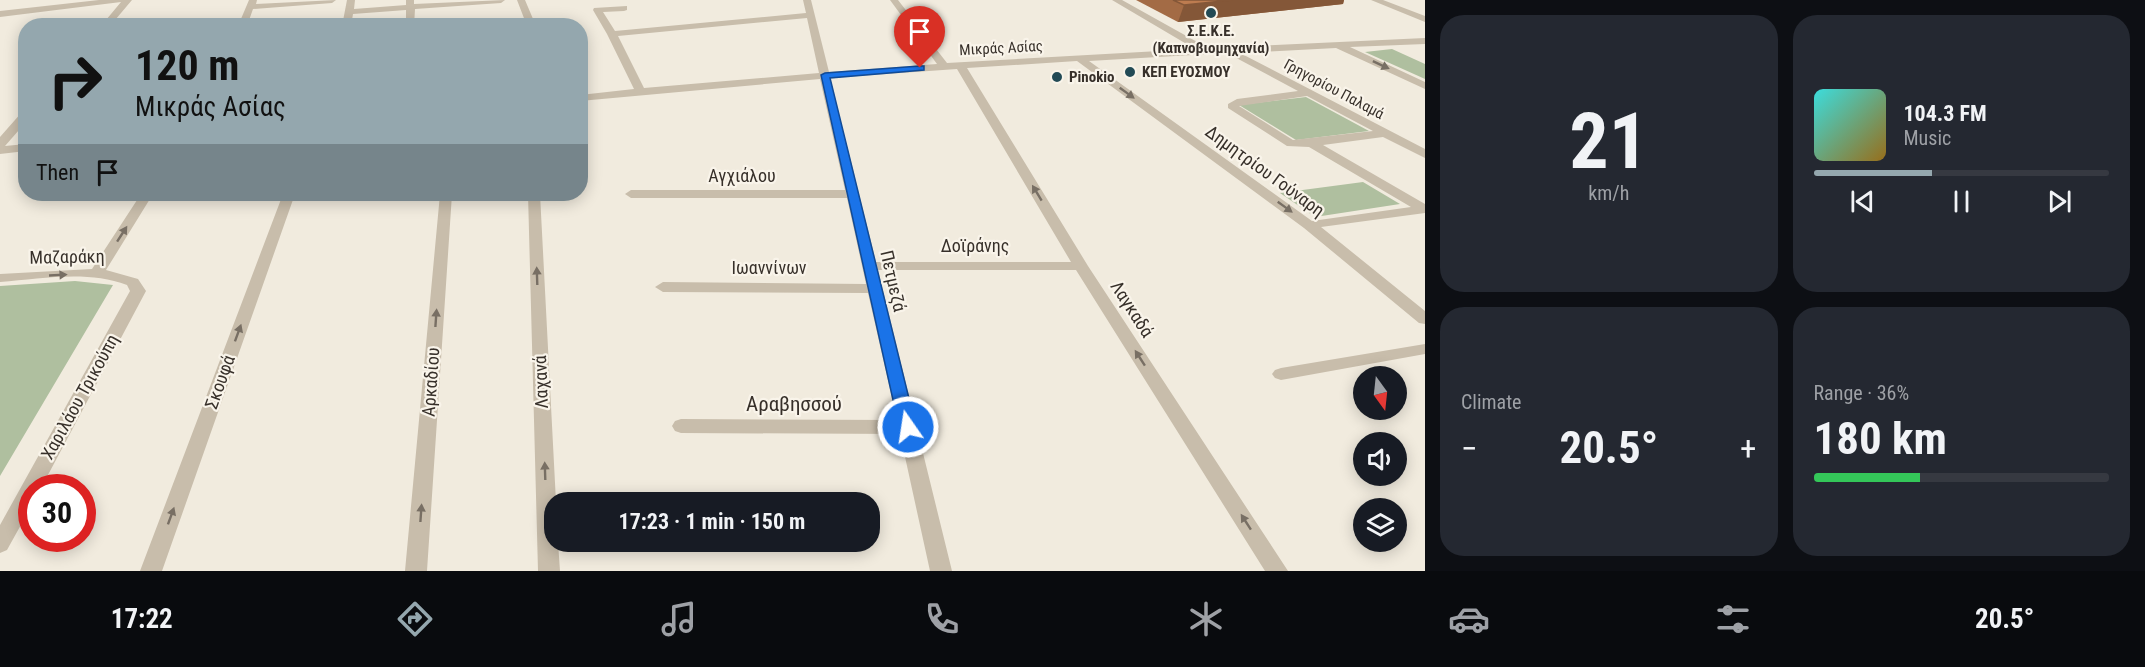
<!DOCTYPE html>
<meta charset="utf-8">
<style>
body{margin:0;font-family:"Roboto Condensed",sans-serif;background:#242831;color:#f1f3f6;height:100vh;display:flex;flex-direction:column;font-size:22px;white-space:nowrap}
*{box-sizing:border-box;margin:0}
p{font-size:20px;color:#9ea1a6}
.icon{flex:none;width:33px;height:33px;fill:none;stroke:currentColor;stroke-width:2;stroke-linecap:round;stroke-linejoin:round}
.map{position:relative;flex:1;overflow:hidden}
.side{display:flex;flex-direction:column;gap:15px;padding:15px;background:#0d0f14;width:720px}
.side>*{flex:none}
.guide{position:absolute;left:18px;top:18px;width:570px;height:183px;border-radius:24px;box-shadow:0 3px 15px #0003;background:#94a7ae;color:#111;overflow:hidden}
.needle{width:39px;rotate:165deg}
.buttons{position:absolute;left:1353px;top:366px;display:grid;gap:12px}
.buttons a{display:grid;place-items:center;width:54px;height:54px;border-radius:50%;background:#171b24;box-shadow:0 3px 15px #0003;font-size:30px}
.speed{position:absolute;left:18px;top:474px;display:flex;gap:12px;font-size:30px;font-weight:700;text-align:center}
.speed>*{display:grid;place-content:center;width:78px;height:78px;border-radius:50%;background:#171b24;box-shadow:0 3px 15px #0003;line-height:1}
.speed .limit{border:9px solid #d22;background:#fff;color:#111}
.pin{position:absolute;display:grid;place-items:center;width:51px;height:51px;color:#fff;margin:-62px -26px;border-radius:50% 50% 50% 0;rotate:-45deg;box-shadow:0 0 6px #0007}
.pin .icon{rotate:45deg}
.me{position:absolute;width:66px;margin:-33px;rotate:347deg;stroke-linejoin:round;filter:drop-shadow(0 0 4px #0008)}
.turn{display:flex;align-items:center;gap:21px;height:126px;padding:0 18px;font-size:27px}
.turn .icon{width:78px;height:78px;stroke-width:2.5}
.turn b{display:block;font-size:42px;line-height:51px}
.then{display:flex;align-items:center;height:57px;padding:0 18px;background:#0003;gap:12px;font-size:22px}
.big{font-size:45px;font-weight:700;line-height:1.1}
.side .card{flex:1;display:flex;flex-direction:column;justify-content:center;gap:9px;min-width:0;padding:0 21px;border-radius:24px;background:#242831}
.side .dial{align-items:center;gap:0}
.dial b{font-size:78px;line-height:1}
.song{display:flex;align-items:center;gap:18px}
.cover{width:72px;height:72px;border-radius:9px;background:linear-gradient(135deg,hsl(180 70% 55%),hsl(40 70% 35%))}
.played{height:6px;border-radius:3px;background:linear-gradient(90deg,#94a7ae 40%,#363941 40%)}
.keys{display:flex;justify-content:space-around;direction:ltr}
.heat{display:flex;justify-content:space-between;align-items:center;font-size:33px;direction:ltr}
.charge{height:9px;border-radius:4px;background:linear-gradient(90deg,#34c759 36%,#363941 0)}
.side .tiles{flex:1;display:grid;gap:15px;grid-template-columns:repeat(2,1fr)}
.trip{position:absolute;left:544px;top:492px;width:336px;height:60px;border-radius:24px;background:#171b24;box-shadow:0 3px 15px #0003;font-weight:700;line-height:60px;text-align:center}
.menu{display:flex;height:96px;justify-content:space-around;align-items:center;background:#090b0e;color:#9ea1a6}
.menu .icon{width:42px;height:42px}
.menu .current{color:#94a7ae}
.menu b{font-size:27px;color:#f1f3f6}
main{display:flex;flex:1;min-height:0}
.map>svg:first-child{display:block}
</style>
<main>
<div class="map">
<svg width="1425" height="571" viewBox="0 0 1425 571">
<rect width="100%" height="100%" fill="#f1ebde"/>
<path fill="#afbf9f" d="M1392,49L1425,64V79L1365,52Z
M1306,97L1369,131L1296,140L1239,105Z
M1363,182L1400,204L1315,217L1280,193Z
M75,281L113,285L0,476V286Z"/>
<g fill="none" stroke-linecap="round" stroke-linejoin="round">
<path fill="#c8bdab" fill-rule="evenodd" d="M99,0H132L110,26H101L121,2L0,17V11Z
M249,0H257L256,4L336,0L332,3L253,9L247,26H238Z
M347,0H355L354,9L406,5V0H414V4L505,0L501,3L415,9L414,26H393L406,22V10L353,14L351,26H342Z
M517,0H525L536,26H527Z
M803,0H811L829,72L937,64L890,0H898L947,63L1195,49L1112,0H1122L1208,48L1425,38V44L1350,47L1425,82V89L1336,48L1240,53L1425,149V158L1383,137L1323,145L1425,204V213L1321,227L1425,311V324L1419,323L1304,228L1077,61L967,68L1088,266L1288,571H1265L1076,270H878L952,571H930L900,434L681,433L675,431L672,426L675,421L681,419L897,420L868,293L663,292L655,287L663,282L866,284L847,198H631L625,194L631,190H845L820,79L580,101V95L634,89L607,34L593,10L594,8L627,6V10L624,11L603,12L615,31L806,13ZM807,18L819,73L644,88L618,36ZM1227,53L1298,91L1237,99L1228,104V108L1287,146L1309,147L1411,207L1312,221L1089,61ZM957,69L1071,262H876L830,78ZM1307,96L1373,131L1293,140L1239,106Z
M1371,0H1383L1425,16V22Z
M26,111V122L5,146L26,144V151L0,154V137L22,112Z
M141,194H153L106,270L138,279L146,291L41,488H32V505L7,550L0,553V525L130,291L127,285C87,270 42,279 0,282V274L92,269Z
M283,194H295L162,571H140Z
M440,194H452L427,571H405Z
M528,194H540L556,502L555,542H558L560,571H538Z
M1425,344V354L1281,380L1275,378L1272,374L1275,370L1281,368Z"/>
</g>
<path fill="#a36b45" d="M1136,0H1344L1343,4L1178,22Z"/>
<path fill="#845738" d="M1232,0H1344L1343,4L1178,22L1184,5Z"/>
<path fill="#bd7c50" stroke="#845738" stroke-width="1.5" d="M1173,0H1232L1184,5Z"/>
<defs><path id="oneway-solid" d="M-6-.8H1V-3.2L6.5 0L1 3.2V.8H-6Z" transform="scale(1.5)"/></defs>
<g fill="#786f64">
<use href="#oneway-solid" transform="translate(1381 65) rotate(25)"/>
<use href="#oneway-solid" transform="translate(1127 93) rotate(36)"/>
<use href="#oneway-solid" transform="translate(1037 193) rotate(-121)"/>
<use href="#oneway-solid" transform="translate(1285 207) rotate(36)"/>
<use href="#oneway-solid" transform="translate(122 234) rotate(-57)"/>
<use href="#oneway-solid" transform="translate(58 275) rotate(-3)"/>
<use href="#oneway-solid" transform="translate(537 276) rotate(-92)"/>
<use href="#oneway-solid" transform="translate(436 318) rotate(-86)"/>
<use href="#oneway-solid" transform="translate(238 333) rotate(-70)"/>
<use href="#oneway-solid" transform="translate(1140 358) rotate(-123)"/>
<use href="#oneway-solid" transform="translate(545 471) rotate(-92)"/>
<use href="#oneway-solid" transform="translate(421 513) rotate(-86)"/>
<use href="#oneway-solid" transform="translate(171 516) rotate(-70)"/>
<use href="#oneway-solid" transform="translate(1246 522) rotate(-123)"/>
</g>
<path fill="#1a73e8" stroke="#114b97" stroke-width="1.5" d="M920,66H924V70L830,78L916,427L913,432H902L899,427L821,75L825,73Z"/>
<g fill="#224a55" stroke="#f9f4ea" stroke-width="2">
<circle cx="1211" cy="13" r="6"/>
<circle cx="1130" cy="72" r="6"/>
<circle cx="1057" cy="77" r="6"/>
</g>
<g text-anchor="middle" stroke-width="4.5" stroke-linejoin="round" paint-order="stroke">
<g font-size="15" font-weight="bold" fill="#37302a" stroke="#f9f4ea" text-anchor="start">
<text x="1211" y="36" text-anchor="middle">Σ.Ε.Κ.Ε.<tspan x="1211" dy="17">(Καπνοβιομηχανία)</tspan></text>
<text x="1142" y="77">ΚΕΠ ΕΥΟΣΜΟΥ</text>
<text x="1069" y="82">Pinokio</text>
</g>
<g font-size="15" fill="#37302a" stroke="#f9f4ea">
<text transform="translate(1001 48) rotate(-3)" y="5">Μικράς Ασίας</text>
<text transform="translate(1334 89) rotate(28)" y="5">Γρηγορίου Παλαμά</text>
</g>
<g font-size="18" fill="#37302a" stroke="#f9f4ea">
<text transform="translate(1265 171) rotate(36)" y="6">Δημητρίου Γούναρη</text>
<text x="742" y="182">Αγχιάλου</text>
<text x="975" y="252">Δοϊράνης</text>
<text transform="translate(67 257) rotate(-1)" y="6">Μαζαράκη</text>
<text x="769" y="274">Ιωαννίνων</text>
<text transform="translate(893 281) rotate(77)" y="6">Πετμεζά</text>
<text transform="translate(1132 309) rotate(57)" y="6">Λαγκαδά</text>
<text transform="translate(220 382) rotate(-70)" y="6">Σκουφά</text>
<text transform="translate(431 382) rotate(-86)" y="6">Αρκαδίου</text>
<text transform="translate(541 382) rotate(-92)" y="6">Λαχανά</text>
<text transform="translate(80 397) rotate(-61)" y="6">Χαριλάου Τρικούπη</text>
</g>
<g font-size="21" fill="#37302a" stroke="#f9f4ea">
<text x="794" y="411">Αραβησσού</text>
</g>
</g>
</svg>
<div class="buttons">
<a><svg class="needle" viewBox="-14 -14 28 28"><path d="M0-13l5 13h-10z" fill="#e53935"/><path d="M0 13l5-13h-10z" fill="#9ea1a6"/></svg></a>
<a><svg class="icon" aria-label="sound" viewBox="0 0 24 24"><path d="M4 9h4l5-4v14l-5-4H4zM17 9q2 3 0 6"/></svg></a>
<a><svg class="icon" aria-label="layers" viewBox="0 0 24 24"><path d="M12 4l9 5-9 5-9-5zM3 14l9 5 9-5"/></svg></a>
</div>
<div class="speed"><div class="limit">30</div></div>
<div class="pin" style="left:920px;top:68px;background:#d93025"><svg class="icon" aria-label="arrive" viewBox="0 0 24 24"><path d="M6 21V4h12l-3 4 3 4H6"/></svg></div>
<svg class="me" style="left:908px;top:427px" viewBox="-20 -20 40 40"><circle r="17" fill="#1a73e8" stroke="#fff" stroke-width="3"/><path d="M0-11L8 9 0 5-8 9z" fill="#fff"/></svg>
<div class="trip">17:23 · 1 min · 150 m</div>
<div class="guide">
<div class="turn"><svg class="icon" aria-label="right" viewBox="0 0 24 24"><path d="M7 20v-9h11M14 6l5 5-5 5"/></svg><div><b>120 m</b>Μικράς Ασίας</div></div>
<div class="then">Then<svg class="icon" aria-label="arrive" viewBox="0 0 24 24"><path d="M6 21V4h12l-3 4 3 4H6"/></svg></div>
</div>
</div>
<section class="side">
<div class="tiles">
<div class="card dial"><b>21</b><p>km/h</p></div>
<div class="card">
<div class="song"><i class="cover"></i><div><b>104.3 FM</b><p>Music</p></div></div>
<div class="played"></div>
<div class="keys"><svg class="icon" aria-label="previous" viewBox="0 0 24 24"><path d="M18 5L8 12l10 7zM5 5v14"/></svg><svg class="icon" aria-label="pause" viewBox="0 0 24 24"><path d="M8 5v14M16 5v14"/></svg><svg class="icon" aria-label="next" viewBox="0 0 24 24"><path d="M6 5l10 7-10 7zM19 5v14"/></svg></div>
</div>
<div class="card"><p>Climate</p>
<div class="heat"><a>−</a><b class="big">20.5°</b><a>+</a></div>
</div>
<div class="card"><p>Range · 36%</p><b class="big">180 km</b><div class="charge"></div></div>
</div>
</section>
</main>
<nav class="menu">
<b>17:22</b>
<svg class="icon current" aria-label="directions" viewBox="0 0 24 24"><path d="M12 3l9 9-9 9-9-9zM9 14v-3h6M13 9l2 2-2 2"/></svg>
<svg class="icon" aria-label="music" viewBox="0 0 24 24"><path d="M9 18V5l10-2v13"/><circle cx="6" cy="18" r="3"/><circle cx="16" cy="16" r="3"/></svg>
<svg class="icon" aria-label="phone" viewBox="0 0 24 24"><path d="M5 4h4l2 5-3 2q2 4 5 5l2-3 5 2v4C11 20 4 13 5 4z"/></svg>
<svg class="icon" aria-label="climate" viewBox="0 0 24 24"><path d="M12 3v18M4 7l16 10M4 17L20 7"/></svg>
<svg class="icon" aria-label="car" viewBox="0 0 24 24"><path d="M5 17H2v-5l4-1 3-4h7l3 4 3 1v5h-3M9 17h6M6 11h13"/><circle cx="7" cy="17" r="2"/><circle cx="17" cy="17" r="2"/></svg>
<svg class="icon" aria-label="filters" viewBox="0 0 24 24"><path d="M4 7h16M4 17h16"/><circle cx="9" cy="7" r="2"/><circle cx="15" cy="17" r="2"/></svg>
<b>20.5°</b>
</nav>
